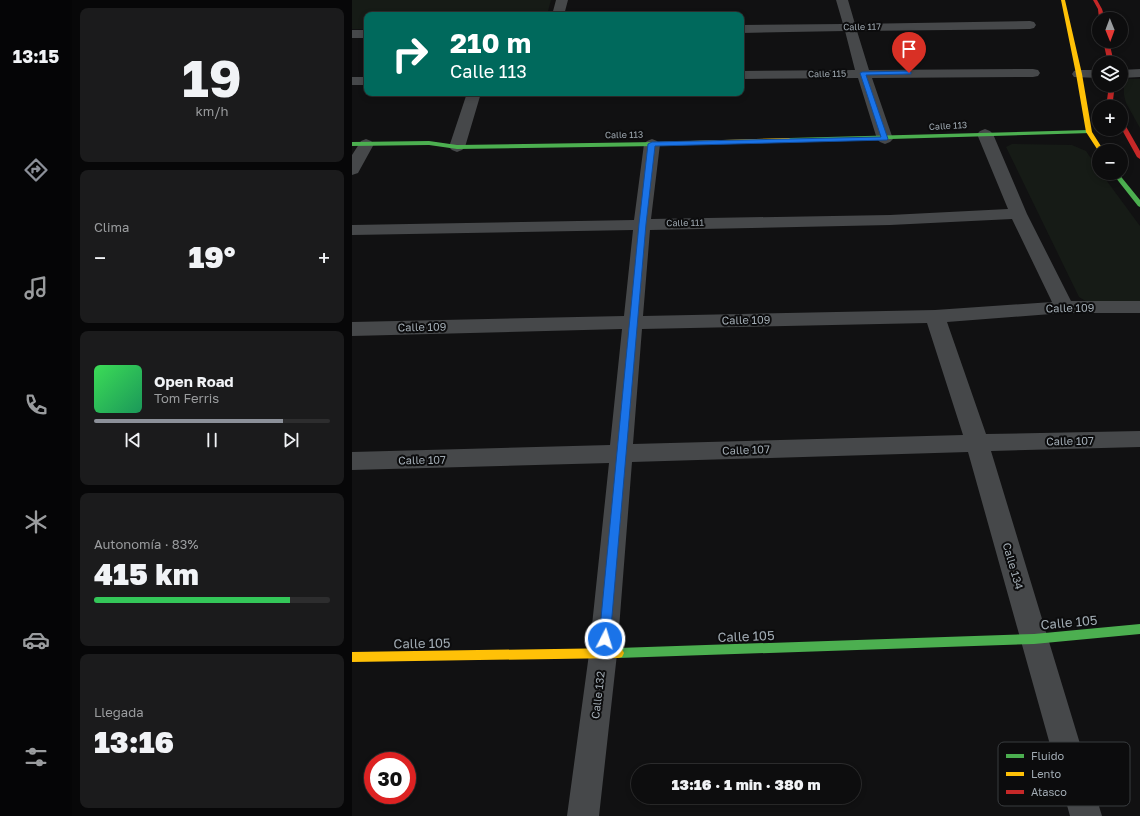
<!DOCTYPE html>
<html lang="es">
<meta charset="utf-8">
<style>
body{margin:0;font-family:"Golos Text",sans-serif;background:#1b1b1c;color:#f1f3f6;height:100vh;display:flex;flex-direction:column;font-size:15px;white-space:nowrap}
*{box-sizing:border-box;margin:0}
p{font-size:13px;color:#9a9c9e}
.icon{flex:none;width:22px;height:22px;fill:none;stroke:currentColor;stroke-width:2;stroke-linecap:round;stroke-linejoin:round}
.map{position:relative;flex:1;overflow:hidden}
.sheet{display:flex;flex-direction:column;gap:8px;padding:8px;background:#070708;width:280px}
.sheet>*{flex:none}
.guide{position:absolute;left:12px;top:12px;width:380px;height:84px;border-radius:8px;box-shadow:0 2px 6px #0003,0 0 0 1px #2d2d2e;background:#00695c;color:#fff;overflow:hidden}
.needle{width:26px;rotate:179deg}
.tools{position:absolute;left:740px;top:12px;display:grid;gap:8px}
.tools a{display:grid;place-items:center;width:36px;height:36px;border-radius:50%;background:#0d0d0e;box-shadow:0 2px 6px #0003,0 0 0 1px #2d2d2e;font-size:20px}
.speed{position:absolute;left:12px;top:752px;display:flex;gap:8px;font-size:20px;font-weight:700;text-align:center}
.speed>*{display:grid;place-content:center;width:52px;height:52px;border-radius:50%;background:#0d0d0e;box-shadow:0 2px 6px #0003,0 0 0 1px #2d2d2e;line-height:1}
.speed .limit{border:6px solid #d22;background:#fff;color:#111}
.pin{position:absolute;display:grid;place-items:center;width:34px;height:34px;color:#fff;margin:-41px -17px;border-radius:50% 50% 50% 0;rotate:-45deg;box-shadow:0 0 4px #0007}
.pin .icon{rotate:45deg}
.me{position:absolute;width:44px;margin:-22px;rotate:5deg;stroke-linejoin:round;filter:drop-shadow(0 0 3px #0008)}
.turn{display:flex;align-items:center;gap:14px;height:84px;padding:0 20px;font-size:18px}
.turn .icon{width:52px;height:52px;stroke-width:2.5}
.turn b{display:block;font-size:28px;line-height:34px}
.big{font-size:30px;font-weight:800;line-height:1.1}
.sheet .card{flex:1;display:flex;flex-direction:column;justify-content:center;gap:6px;min-width:0;padding:0 14px;border-radius:8px;background:#1b1b1c}
.sheet .dial{align-items:center;gap:0}
.dial b{font-size:52px;line-height:1}
.song{display:flex;align-items:center;gap:12px}
.cover{width:48px;height:48px;border-radius:6px;background:linear-gradient(135deg,hsl(130 70% 55%),hsl(150 70% 35%))}
.played{height:4px;border-radius:2px;background:linear-gradient(90deg,#8c9099 80%,#2d2d2e 80%)}
.keys{display:flex;justify-content:space-around;direction:ltr}
.heat{display:flex;justify-content:space-between;align-items:center;font-size:22px;direction:ltr}
.charge{height:6px;border-radius:3px;background:linear-gradient(90deg,#34c759 83%,#2d2d2e 0)}
.trip{position:absolute;left:279px;top:764px;width:230px;height:40px;border-radius:20px;background:#0d0d0e;box-shadow:0 2px 6px #0003,0 0 0 1px #2d2d2e;font-weight:800;line-height:40px;text-align:center}
main{display:flex;flex:1;min-height:0}
.menu{display:flex;flex-direction:column;width:72px;justify-content:space-around;align-items:center;background:#050506;color:#9a9c9e}
.menu .icon{width:28px;height:28px}
.menu .current{color:#8c9099}
.menu b{font-size:18px;color:#f1f3f6}
.map>svg:first-child{display:block}
</style>
<main>
<nav class="menu">
<b>13:15</b>
<svg class="icon current" aria-label="directions" viewBox="0 0 24 24"><path d="M12 3l9 9-9 9-9-9zM9 14v-3h6M13 9l2 2-2 2"/></svg>
<svg class="icon" aria-label="music" viewBox="0 0 24 24"><path d="M9 18V5l10-2v13"/><circle cx="6" cy="18" r="3"/><circle cx="16" cy="16" r="3"/></svg>
<svg class="icon" aria-label="phone" viewBox="0 0 24 24"><path d="M5 4h4l2 5-3 2q2 4 5 5l2-3 5 2v4C11 20 4 13 5 4z"/></svg>
<svg class="icon" aria-label="climate" viewBox="0 0 24 24"><path d="M12 3v18M4 7l16 10M4 17L20 7"/></svg>
<svg class="icon" aria-label="car" viewBox="0 0 24 24"><path d="M5 17H2v-5l4-1 3-4h7l3 4 3 1v5h-3M9 17h6M6 11h13"/><circle cx="7" cy="17" r="2"/><circle cx="17" cy="17" r="2"/></svg>
<svg class="icon" aria-label="filters" viewBox="0 0 24 24"><path d="M4 7h16M4 17h16"/><circle cx="9" cy="7" r="2"/><circle cx="15" cy="17" r="2"/></svg>
</nav>
<section class="sheet">
<div class="card dial"><b>19</b><p>km/h</p></div>
<div class="card"><p>Clima</p>
<div class="heat"><a>−</a><b class="big">19°</b><a>+</a></div>
</div>
<div class="card">
<div class="song"><i class="cover"></i><div><b>Open Road</b><p>Tom Ferris</p></div></div>
<div class="played"></div>
<div class="keys"><svg class="icon" aria-label="previous" viewBox="0 0 24 24"><path d="M18 5L8 12l10 7zM5 5v14"/></svg><svg class="icon" aria-label="pause" viewBox="0 0 24 24"><path d="M8 5v14M16 5v14"/></svg><svg class="icon" aria-label="next" viewBox="0 0 24 24"><path d="M6 5l10 7-10 7zM19 5v14"/></svg></div>
</div>
<div class="card"><p>Autonomía · 83%</p><b class="big">415 km</b><div class="charge"></div></div>
<div class="card"><p>Llegada</p><b class="big">13:16</b></div>
</section>
<div class="map">
<svg width="788" height="816" viewBox="0 0 788 816">
<rect width="100%" height="100%" fill="#111112"/>
<path fill="#161b16" d="M0,0H199L195,15H15V29H0Z
M776,79H788V128L774,103L772,95V81Z
M660,144L720,145L734,151L747,170V173H749L788,226V301L737,303L727,297L656,151L654,147Z"/>
<g fill="none" stroke-linecap="round" stroke-linejoin="round">
<path fill="#46484a" fill-rule="evenodd" d="M204,0H216L212,15H200Z
M484,0H496L503,24L678,21L682,22L684,25L682,28L678,29L505,31L517,70L681,69L686,70L688,73L686,76L681,77L520,78L541,139L538,142L533,144L528,142L525,139L506,78L389,79V71L503,70L493,31L389,33V25L491,24Z
M0,30H15V38H0Z
M788,69V77L769,78V70Z
M727,70H747V78L722,77L720,74L722,71Z
M0,77H15V85H0Z
M115,93H129L113,147L110,150L105,152L100,150L97,147Z
M633,129L638,131L641,134L675,214L719,301H788V313H712L595,322L634,434L788,431V447L639,451L750,816H718L616,452L280,462L265,654L247,816H215L237,654L257,463L0,470V452L258,445L270,329L0,336V322L272,316L281,230L0,235V225L282,220L292,144L295,141L300,139L305,141L308,144L299,219L538,215L656,209L625,134L628,131ZM660,219L700,302L583,310L291,316L298,230L538,225ZM575,323L611,435L281,444L290,329Z
M14,139L19,141L22,144L6,173L0,175V155L9,141Z"/>
<path fill="#4caf50" fill-rule="evenodd" d="M737,130L740,132L739,133L437,142L434,140L437,138Z
M77,141L105,145L305,142L308,144L305,146L105,149L77,145L0,146V142Z
M760,173H766L788,200V207L786,206Z
M788,624V634L682,644L266,658L262,657L260,653L262,649L266,648L682,634Z"/>
<path fill="#ffc107" fill-rule="evenodd" d="M709,0H713L730,74L740,132L752,151H747V152L734,132L724,74Z
M437,138L440,140L439,141L305,146L302,144L305,142Z
M266,648L270,649L272,653L270,657L266,658L0,662V652Z"/>
<path fill="#c62828" fill-rule="evenodd" d="M741,0H745L750,9L753,19H747L746,9Z
M751,41H757L762,63H756Z
M757,85H763L761,100L764,107H758L755,100Z
M769,121L772,123L788,151V159L785,157L769,128Z"/>
</g>
<path fill="#1a73e8" stroke="#114b97" d="M557,71L559,72V74L514,75L536,139L535,140L303,146L294,224L258,639L257,642L253,644L249,642L247,639L287,224L296,144L300,142L529,137L508,73L510,72Z"/>
<g text-anchor="middle" stroke-width="4" stroke-linejoin="round" paint-order="stroke">
<g font-size="9" fill="#a1abb3" stroke="#0c0c0d">
<text transform="translate(510 27) rotate(-1)" y="3">Calle 117</text>
<text transform="translate(475 74) rotate(-1)" y="3">Calle 115</text>
<text transform="translate(596 126) rotate(-3)" y="3">Calle 113</text>
<text transform="translate(272 135) rotate(-1)" y="3">Calle 113</text>
<text transform="translate(333 223) rotate(-1)" y="3">Calle 111</text>
</g>
<g font-size="11" fill="#a1abb3" stroke="#0c0c0d">
<text transform="translate(718 308) rotate(-1)" y="4">Calle 109</text>
<text transform="translate(394 320) rotate(-1)" y="4">Calle 109</text>
<text transform="translate(70 327) rotate(-1)" y="4">Calle 109</text>
<text transform="translate(718 441) rotate(-1)" y="4">Calle 107</text>
<text transform="translate(394 450) rotate(-2)" y="4">Calle 107</text>
<text transform="translate(70 460) rotate(-1)" y="4">Calle 107</text>
<text transform="translate(661 566) rotate(74)" y="4">Calle 134</text>
<text transform="translate(246 695) rotate(-83)" y="4">Calle 132</text>
</g>
<g font-size="13" fill="#a1abb3" stroke="#0c0c0d">
<text transform="translate(717 622) rotate(-5)" y="5">Calle 105</text>
<text transform="translate(394 636) rotate(-2)" y="5">Calle 105</text>
<text transform="translate(70 643) rotate(-1)" y="5">Calle 105</text>
</g>
</g>
<rect x="646" y="742" width="132" height="64" rx="6" fill="#0c0c0d" stroke="#393c3f" stroke-width="1"/>
<rect x="654" y="754" width="18" height="4" fill="#4caf50"/>
<rect x="654" y="772" width="18" height="4" fill="#ffc107"/>
<rect x="654" y="790" width="18" height="4" fill="#c62828"/>
<g font-size="11" fill="#a1abb3">
<text x="679" y="760">Fluido</text>
<text x="679" y="778">Lento</text>
<text x="679" y="796">Atasco</text>
</g>
</svg>
<div class="tools">
<a><svg class="needle" viewBox="-14 -14 28 28"><path d="M0-13l5 13h-10z" fill="#e53935"/><path d="M0 13l5-13h-10z" fill="#9a9c9e"/></svg></a>
<a><svg class="icon" aria-label="layers" viewBox="0 0 24 24"><path d="M12 4l9 5-9 5-9-5zM3 14l9 5 9-5"/></svg></a>
<a>+</a>
<a>−</a>
</div>
<div class="speed"><div class="limit">30</div></div>
<div class="pin" style="left:557px;top:73px;background:#d93025"><svg class="icon" aria-label="arrive" viewBox="0 0 24 24"><path d="M6 21V4h12l-3 4 3 4H6"/></svg></div>
<svg class="me" style="left:253px;top:639px" viewBox="-20 -20 40 40"><circle r="17" fill="#1a73e8" stroke="#fff" stroke-width="3"/><path d="M0-11L8 9 0 5-8 9z" fill="#fff"/></svg>
<div class="trip">13:16 · 1 min · 380 m</div>
<div class="guide">
<div class="turn"><svg class="icon" aria-label="right" viewBox="0 0 24 24"><path d="M7 20v-9h11M14 6l5 5-5 5"/></svg><div><b>210 m</b>Calle 113</div></div>
</div>
</div>
</main>
